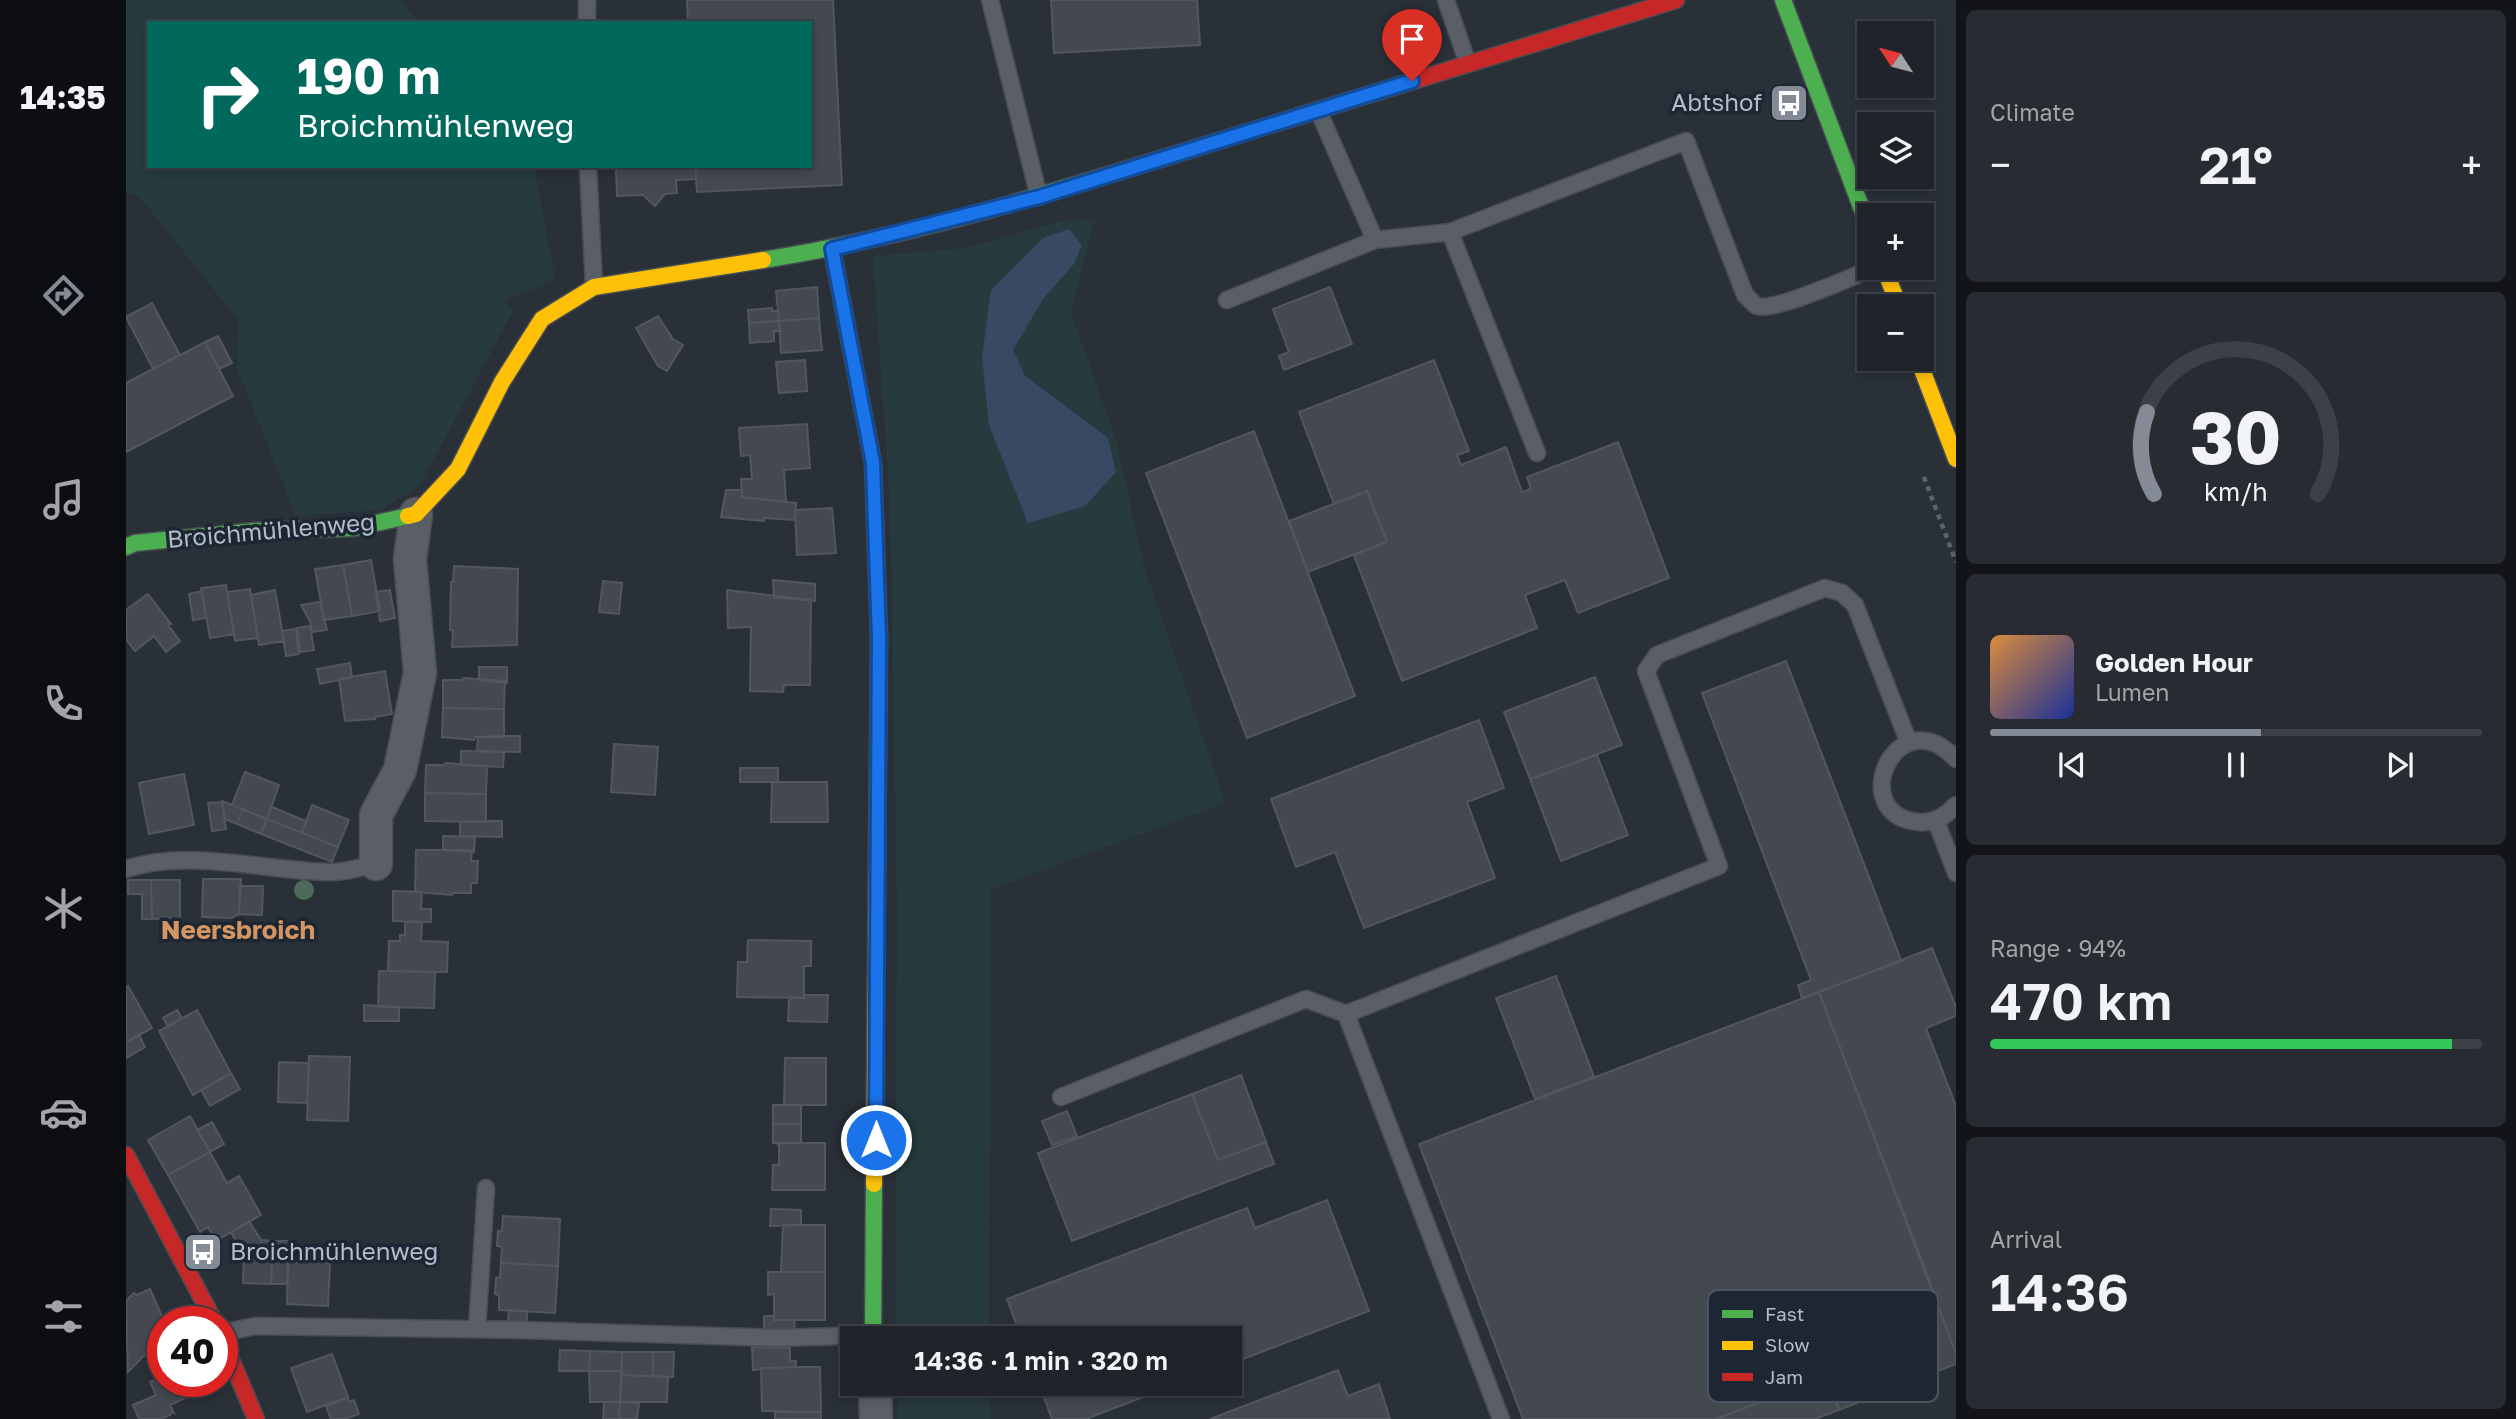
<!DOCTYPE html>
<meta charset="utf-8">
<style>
body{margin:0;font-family:"Golos Text",sans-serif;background:#282c32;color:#f1f3f6;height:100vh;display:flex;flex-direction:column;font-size:26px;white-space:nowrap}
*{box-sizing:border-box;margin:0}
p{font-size:23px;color:#a2a4a8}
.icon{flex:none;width:38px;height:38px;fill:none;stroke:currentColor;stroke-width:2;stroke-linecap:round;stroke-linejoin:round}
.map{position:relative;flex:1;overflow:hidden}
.drawer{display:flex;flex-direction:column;gap:10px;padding:10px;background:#121417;width:560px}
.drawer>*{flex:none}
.banner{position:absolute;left:21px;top:21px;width:665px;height:147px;border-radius:0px;box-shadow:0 4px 10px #0003,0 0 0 2px #3d4147;background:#00695c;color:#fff;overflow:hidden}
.needle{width:46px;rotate:306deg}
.buttons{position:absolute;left:1731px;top:21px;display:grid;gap:14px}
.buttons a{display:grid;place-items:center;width:77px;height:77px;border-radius:0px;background:#20242a;box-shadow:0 4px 10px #0003,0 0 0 2px #3d4147;font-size:35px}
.speed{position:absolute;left:21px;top:1306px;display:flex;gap:14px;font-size:35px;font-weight:700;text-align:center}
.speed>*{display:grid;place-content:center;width:91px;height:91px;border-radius:50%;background:#20242a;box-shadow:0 4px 10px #0003,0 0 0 2px #3d4147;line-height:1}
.speed .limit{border:10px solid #d22;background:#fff;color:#111}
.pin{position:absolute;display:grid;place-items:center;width:60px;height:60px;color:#fff;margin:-72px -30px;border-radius:50% 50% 50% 0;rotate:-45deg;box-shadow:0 0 7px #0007}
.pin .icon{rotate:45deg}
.me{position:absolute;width:77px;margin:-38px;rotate:0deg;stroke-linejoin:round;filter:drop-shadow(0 0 5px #0008)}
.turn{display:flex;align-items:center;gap:24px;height:147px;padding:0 35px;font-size:32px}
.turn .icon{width:91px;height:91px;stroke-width:2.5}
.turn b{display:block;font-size:49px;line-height:60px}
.big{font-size:52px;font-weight:600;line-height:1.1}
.drawer .card{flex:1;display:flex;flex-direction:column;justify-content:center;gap:10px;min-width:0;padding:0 24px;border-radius:10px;background:#282c32}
.drawer .dial{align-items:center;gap:0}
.dial svg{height:182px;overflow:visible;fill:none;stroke:#3d4147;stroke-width:7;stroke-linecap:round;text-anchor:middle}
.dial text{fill:#f1f3f6;stroke:none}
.song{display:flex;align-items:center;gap:21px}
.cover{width:84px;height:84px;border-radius:10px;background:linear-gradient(135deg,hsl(30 70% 55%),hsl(230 70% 35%))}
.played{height:7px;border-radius:4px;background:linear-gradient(90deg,#848b96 55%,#3d4147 55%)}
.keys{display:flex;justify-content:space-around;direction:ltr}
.heat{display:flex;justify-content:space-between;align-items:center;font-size:38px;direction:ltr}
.charge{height:10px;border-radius:5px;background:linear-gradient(90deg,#34c759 94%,#3d4147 0)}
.trip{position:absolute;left:714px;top:1326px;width:402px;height:70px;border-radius:0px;background:#20242a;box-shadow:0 4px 10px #0003,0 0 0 2px #3d4147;font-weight:600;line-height:70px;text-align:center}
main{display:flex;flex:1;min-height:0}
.tab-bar{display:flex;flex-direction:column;width:126px;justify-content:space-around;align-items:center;background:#0d0e11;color:#a2a4a8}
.tab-bar .icon{width:49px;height:49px}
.tab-bar .current{color:#848b96}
.tab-bar b{font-size:32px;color:#f1f3f6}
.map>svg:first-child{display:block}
</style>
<main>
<nav class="tab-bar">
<b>14:35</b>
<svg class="icon current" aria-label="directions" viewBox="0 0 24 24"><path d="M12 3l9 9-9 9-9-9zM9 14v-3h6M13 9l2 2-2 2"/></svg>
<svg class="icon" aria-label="music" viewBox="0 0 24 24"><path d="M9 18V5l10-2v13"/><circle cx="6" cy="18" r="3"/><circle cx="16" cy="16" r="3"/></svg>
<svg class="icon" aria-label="phone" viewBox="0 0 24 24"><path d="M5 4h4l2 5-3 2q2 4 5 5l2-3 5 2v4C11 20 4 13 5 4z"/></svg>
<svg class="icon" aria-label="climate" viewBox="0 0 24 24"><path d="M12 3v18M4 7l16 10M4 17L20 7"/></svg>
<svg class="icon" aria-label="car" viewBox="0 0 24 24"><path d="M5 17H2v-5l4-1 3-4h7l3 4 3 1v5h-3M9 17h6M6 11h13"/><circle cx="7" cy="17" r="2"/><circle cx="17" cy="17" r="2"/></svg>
<svg class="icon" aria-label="filters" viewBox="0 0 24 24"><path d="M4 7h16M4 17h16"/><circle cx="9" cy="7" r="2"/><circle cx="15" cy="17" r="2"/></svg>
</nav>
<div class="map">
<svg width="1830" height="1419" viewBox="0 0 1830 1419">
<rect width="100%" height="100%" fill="#2a3038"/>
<path fill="#273a3e" d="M0,0H276L292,23H23V166H408L429,279L379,301L387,311L293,487L254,510L170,516L111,368L112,320L13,196L0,192Z
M969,220L945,313L991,442L1017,563L1099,803L864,890L863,1339H769L771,902L764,506L747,256L839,248L935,221Z
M771,1384H864V1419H772Z"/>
<path fill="#384963" d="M943,229L956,245L948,264L917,299L887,350L899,376L982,438L990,472L959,506L902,523L863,425L856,357L865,290L917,238Z"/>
<path fill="#444950" stroke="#52575f" stroke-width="2" d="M561,0H707L716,185L571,192L569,166H684V23H562Z
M925,0H1071L1074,45L928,53Z
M485,166H569L570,179L550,180L551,193L539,194L529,206L517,195L491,196L490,170Z
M691,287L693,318L653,321L650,291Z
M1204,287L1226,344L1158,370L1153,356L1163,352L1147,309Z
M26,303L54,355L27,369L0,317Z
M646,308V311H652L653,321L623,323L622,310Z
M532,316L547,339L557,345L541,371L532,366L510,328Z
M693,318L696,350L655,353L653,321Z
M653,321L654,331H648V341L624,343L623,323Z
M92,336L106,363L93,369L79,342Z
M79,342L107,396L0,452V383Z
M679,360L681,391L653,393L650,362Z
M1308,360L1343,451L1331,455L1335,465L1380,447L1396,492L1405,489L1401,477L1492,442L1543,578L1452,613L1439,580L1399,595L1411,628L1276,681L1228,555L1261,542L1241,491L1208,504L1173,412Z
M681,424L684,468L658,470L660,502L616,497L615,479H626L624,455L615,456L613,428Z
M1128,431L1229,696L1121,738L1020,473Z
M600,490H616V497L670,503L669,520L638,518V521L595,517Z
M1241,491L1261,542L1182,572L1163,521Z
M706,508L710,553L671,555L669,510Z
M245,560L254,611L226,616L217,565Z
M217,565L226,616L198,620L189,569Z
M328,566L392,569L391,645L326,647L327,631L324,630L325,582H327Z
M647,580L689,584V601L648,597Z
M477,581L496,583L493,614L473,612Z
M100,585L108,634L84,638L75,588Z
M124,589L132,638L109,641L101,592Z
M149,590L158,641L133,645L125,595Z
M264,590L269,618L254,621L250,592Z
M601,590L685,600L684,685H658L657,692L624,691L625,627L602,628Z
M76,591L80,618L67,620L63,594Z
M22,594L45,624L42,625L54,641L40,652L28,636L9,651L0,639V610Z
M194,602L201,630L185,632V623L175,605Z
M184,626L188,650L174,652L171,628Z
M170,629L173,654L160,656L156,631Z
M1660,661L1775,960H1778L1676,998L1672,985L1685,980L1576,693Z
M224,663L226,677L194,684L191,669Z
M353,667H381V683L353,680Z
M259,671L266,714L249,717V719L219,721L213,679Z
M1469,677L1496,745L1404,779L1378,712Z
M338,678L379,681L378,709L317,708V680H335Z
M317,708L378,709V737H349L348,740L316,737Z
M1353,720L1378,788L1341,802L1369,878L1238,928L1209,852L1170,867L1145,799Z
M378,736H394V752L351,751L352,737Z
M488,744L532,747L529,795L485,792Z
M335,751L378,752L377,767L335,765Z
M1471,755L1502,835L1435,861L1404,779Z
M320,763L361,766L360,794L299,793L300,765H318Z
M614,768H652V782H614Z
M119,772L153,785L141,819L106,805Z
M58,774L68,825L23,834L13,783Z
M646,782H701L702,822H645Z
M299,793L360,794V822L299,821Z
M96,801L117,809L111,824L99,819Z
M96,802L100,829L86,831L82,803Z
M186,805L223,820L212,847L176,833Z
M146,807L180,821L176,833L141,819Z
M117,809L141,820L135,834L111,824Z
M141,819L212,847L206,862L135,834Z
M360,821H376V837L334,836V822Z
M317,836L349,837L348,852L317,850Z
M290,850H346L345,861H352L351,883H345V893H326V895L289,892Z
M77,879H115L113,914L105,918L76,917Z
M2,880H25L26,919H16V894H2Z
M25,880H54V918L26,919Z
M114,886H137L136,915L113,914Z
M267,891L296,892L295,909H305V922L267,921Z
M279,922H296L295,941L322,942L321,972L262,971L263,941H274V935H279Z
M622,940L685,941V966H678V998L611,997L612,962H621Z
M1806,948L1830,1007V1016L1800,1028L1830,1106V1354L1693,992Z
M253,971L309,972L308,1008L252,1007Z
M1430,976L1468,1077L1409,1099L1370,998Z
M2,986L26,1028L0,1042V988Z
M1693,992L1794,1256L1830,1354V1364L1713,1410L1700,1377L1590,1419H1397L1293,1144Z
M678,995H702L701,1022L662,1021L663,997L678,998Z
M238,1005L273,1007V1021H238Z
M51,1010L56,1018L42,1027L37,1018Z
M71,1010L105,1073L67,1095L33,1031Z
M13,1035L19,1047L0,1058V1042Z
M183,1056L224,1057L222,1121L181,1120Z
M659,1058H700V1105H658Z
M153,1062L183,1063L181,1103L152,1102Z
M105,1073L114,1089L84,1106L75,1090Z
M1115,1075L1140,1142L1092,1160L1066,1094Z
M1066,1094L1092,1160L1140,1142L1148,1164L946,1241L912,1153Z
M647,1105H675V1124H647Z
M941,1111L951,1136L926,1145L916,1121Z
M64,1116L84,1152L42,1175L22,1140Z
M86,1122L98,1144L84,1152L71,1130Z
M647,1124H675V1143H647Z
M647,1143H699V1190H646L647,1165H653V1144Z
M84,1152L101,1183L113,1176L135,1215L90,1241L82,1227L74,1232L42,1175Z
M1201,1200L1243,1311L1104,1364V1339H896L881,1299L1121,1208L1129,1228Z
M645,1209L675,1210V1225L644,1226Z
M377,1216L434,1219L432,1266L375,1263L376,1247L371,1246L372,1231H376Z
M123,1221L135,1240L134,1255H118L105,1232Z
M657,1225H699V1272H655Z
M135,1240L147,1241L145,1284L117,1283L118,1255H134Z
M147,1241H164L161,1284H145Z
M162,1262L204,1263L202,1306L161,1304Z
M375,1263L432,1266L429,1313L373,1310V1295L369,1294L370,1278L374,1277Z
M642,1272H699V1320H648V1294L642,1295Z
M24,1289L38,1321L37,1336L2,1372L0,1301L8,1293L11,1295Z
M383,1310L401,1311V1322L382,1321Z
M638,1316H648V1320H669L668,1333L638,1332Z
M626,1347L664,1348V1361H670V1367H677L635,1368V1369L627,1370Z
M434,1350L464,1351L463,1371H433Z
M464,1351L496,1352V1371H463Z
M496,1352H527V1376L495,1375Z
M527,1352H548L547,1377L527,1376Z
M206,1354L222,1397L181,1412L165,1368Z
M677,1367H694L695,1412L636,1411L635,1368Z
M1212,1370L1222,1396L1253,1384L1264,1419H1084Z
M463,1371H496L494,1402H464Z
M495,1375L542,1377L541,1402H494Z
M37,1376V1381H72L77,1390L44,1405L48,1413L46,1412L44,1415L35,1419H13L7,1405L30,1395L24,1382Z
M1700,1377L1713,1410L1689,1419H1590Z
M913,1384H1051L960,1419H926Z
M222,1397L223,1402L228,1400L233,1414L219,1419H205L200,1406Z
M478,1402H494L493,1419H477Z
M494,1402L513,1403L511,1419H493Z
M649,1412H695V1419H649Z"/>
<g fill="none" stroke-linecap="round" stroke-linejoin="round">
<g stroke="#484c53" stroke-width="19">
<path id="lane" d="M864,0L913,197
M1320,0L1342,64
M461,23V0
M1192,110L1249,240L1324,232L1560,141L1619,295C1623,298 1627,304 1631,306C1649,312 1727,276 1748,268
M462,166L468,287
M1324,232L1411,453
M1101,300L1249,240
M1830,759C1771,696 1718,814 1792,822C1808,824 1820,816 1830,805
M1810,821L1830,873
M0,869C63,848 138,871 203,872C218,873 235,867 250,864
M1220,1014L1593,866L1520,671L1531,655L1699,588L1716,593L1729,605L1783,743
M935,1097L1180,999L1220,1014L1375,1419
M351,1329L360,1188
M96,1333L129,1326L395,1330L651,1338L747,1335"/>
</g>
<g stroke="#484c53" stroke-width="35">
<path id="street" d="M250,864V815L274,770L294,673L284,559L290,514
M749,1384L750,1419"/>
</g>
<g stroke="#484c53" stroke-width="19">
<path id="fast" d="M1657,0L1743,228
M706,249L747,463L753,638L752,755
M637,260C801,234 960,182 1118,133
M0,547L9,543L129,531L228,528L282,516
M747,1339L748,1184"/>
</g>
<g stroke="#484c53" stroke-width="19">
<path id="slow" d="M1758,268L1773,306
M1792,359L1830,459
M282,516L290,514L332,469L376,382L416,319L468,287L637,260
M748,1184L752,755"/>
</g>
<g stroke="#484c53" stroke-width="19">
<path id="jam" d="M1118,133L1550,0
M0,1155L88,1321
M96,1338L130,1419"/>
</g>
<path stroke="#5d636a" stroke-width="4.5" stroke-dasharray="5 5" stroke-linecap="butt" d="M1739,322L1743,332
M1798,477L1830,562"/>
<use href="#lane" stroke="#5a5e66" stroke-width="16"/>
<use href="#street" stroke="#5a5e66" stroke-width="32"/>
<use href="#fast" stroke="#4caf50" stroke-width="16"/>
<use href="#slow" stroke="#ffc107" stroke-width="16"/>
<use href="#jam" stroke="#c62828" stroke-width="16"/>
</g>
<circle fill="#4e6a5a" cx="178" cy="890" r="10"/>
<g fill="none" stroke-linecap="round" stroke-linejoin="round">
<g stroke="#114b97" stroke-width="18">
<path id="route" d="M750,1140L753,638L747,463L706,249L913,197L1286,81"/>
</g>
<use href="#route" stroke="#1a73e8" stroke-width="12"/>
</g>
<defs>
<g id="bus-square" transform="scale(2.0125)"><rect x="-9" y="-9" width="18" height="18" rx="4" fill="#848b96" stroke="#1d2633"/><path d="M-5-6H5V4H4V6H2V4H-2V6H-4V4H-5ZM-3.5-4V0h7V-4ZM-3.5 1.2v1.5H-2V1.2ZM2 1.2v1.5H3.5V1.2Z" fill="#fff"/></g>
</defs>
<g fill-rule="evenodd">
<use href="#bus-square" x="1663" y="103"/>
<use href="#bus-square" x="77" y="1252"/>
</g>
<g text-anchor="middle" stroke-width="7" stroke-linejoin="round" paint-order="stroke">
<g font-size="24" fill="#b4bcc9" stroke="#1d2633" text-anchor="end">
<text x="1636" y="111">Abtshof</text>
<text x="104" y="1260" text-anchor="start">Broichmühlenweg</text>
</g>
<g font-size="24" fill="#b4bcc9" stroke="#1d2633">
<text transform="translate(145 531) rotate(-5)" y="8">Broichmühlenweg</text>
</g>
<g font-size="26" font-weight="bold" fill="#d59563" stroke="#1d2633">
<text x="112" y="939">Neersbroich</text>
</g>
</g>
<rect x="1582" y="1290" width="230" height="112" rx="10" fill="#1d2633" stroke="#4a5360" stroke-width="2"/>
<rect x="1596" y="1310" width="31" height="8" fill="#4caf50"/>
<rect x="1596" y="1341" width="31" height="9" fill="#ffc107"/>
<rect x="1596" y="1373" width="31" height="8" fill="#c62828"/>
<g font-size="19" fill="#b4bcc9">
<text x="1639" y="1321">Fast</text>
<text x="1639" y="1352">Slow</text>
<text x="1639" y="1384">Jam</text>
</g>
</svg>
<div class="buttons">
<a><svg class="needle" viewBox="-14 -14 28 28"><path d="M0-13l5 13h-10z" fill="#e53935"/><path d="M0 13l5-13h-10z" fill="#a2a4a8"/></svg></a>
<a><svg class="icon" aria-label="layers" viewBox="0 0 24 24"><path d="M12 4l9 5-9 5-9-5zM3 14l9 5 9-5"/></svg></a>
<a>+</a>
<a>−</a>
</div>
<div class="speed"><div class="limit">40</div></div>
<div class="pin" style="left:1286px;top:81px;background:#d93025"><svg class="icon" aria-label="arrive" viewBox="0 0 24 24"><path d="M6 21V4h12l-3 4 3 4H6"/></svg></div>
<svg class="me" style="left:750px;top:1140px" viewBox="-20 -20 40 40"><circle r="17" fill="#1a73e8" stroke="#fff" stroke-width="3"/><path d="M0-11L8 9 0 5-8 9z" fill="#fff"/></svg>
<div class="trip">14:36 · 1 min · 320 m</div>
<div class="banner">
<div class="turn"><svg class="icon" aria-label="right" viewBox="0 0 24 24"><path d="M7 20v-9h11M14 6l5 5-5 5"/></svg><div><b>190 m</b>Broichmühlenweg</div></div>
</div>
</div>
<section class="drawer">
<div class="card"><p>Climate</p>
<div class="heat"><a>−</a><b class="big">21°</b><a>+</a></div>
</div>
<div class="card dial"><svg viewBox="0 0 100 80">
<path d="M14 69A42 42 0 1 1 86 69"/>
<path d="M14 69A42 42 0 0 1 11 33" stroke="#848b96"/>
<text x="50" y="56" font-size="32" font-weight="700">30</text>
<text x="50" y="72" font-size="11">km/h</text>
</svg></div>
<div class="card">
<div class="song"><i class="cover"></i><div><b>Golden Hour</b><p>Lumen</p></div></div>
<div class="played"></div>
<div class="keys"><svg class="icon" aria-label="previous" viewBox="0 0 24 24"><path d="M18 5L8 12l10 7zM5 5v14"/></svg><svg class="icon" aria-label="pause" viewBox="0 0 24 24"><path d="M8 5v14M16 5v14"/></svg><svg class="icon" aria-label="next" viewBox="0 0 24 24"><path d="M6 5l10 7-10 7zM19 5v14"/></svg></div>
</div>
<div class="card"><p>Range · 94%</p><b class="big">470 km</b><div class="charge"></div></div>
<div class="card"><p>Arrival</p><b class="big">14:36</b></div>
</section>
</main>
